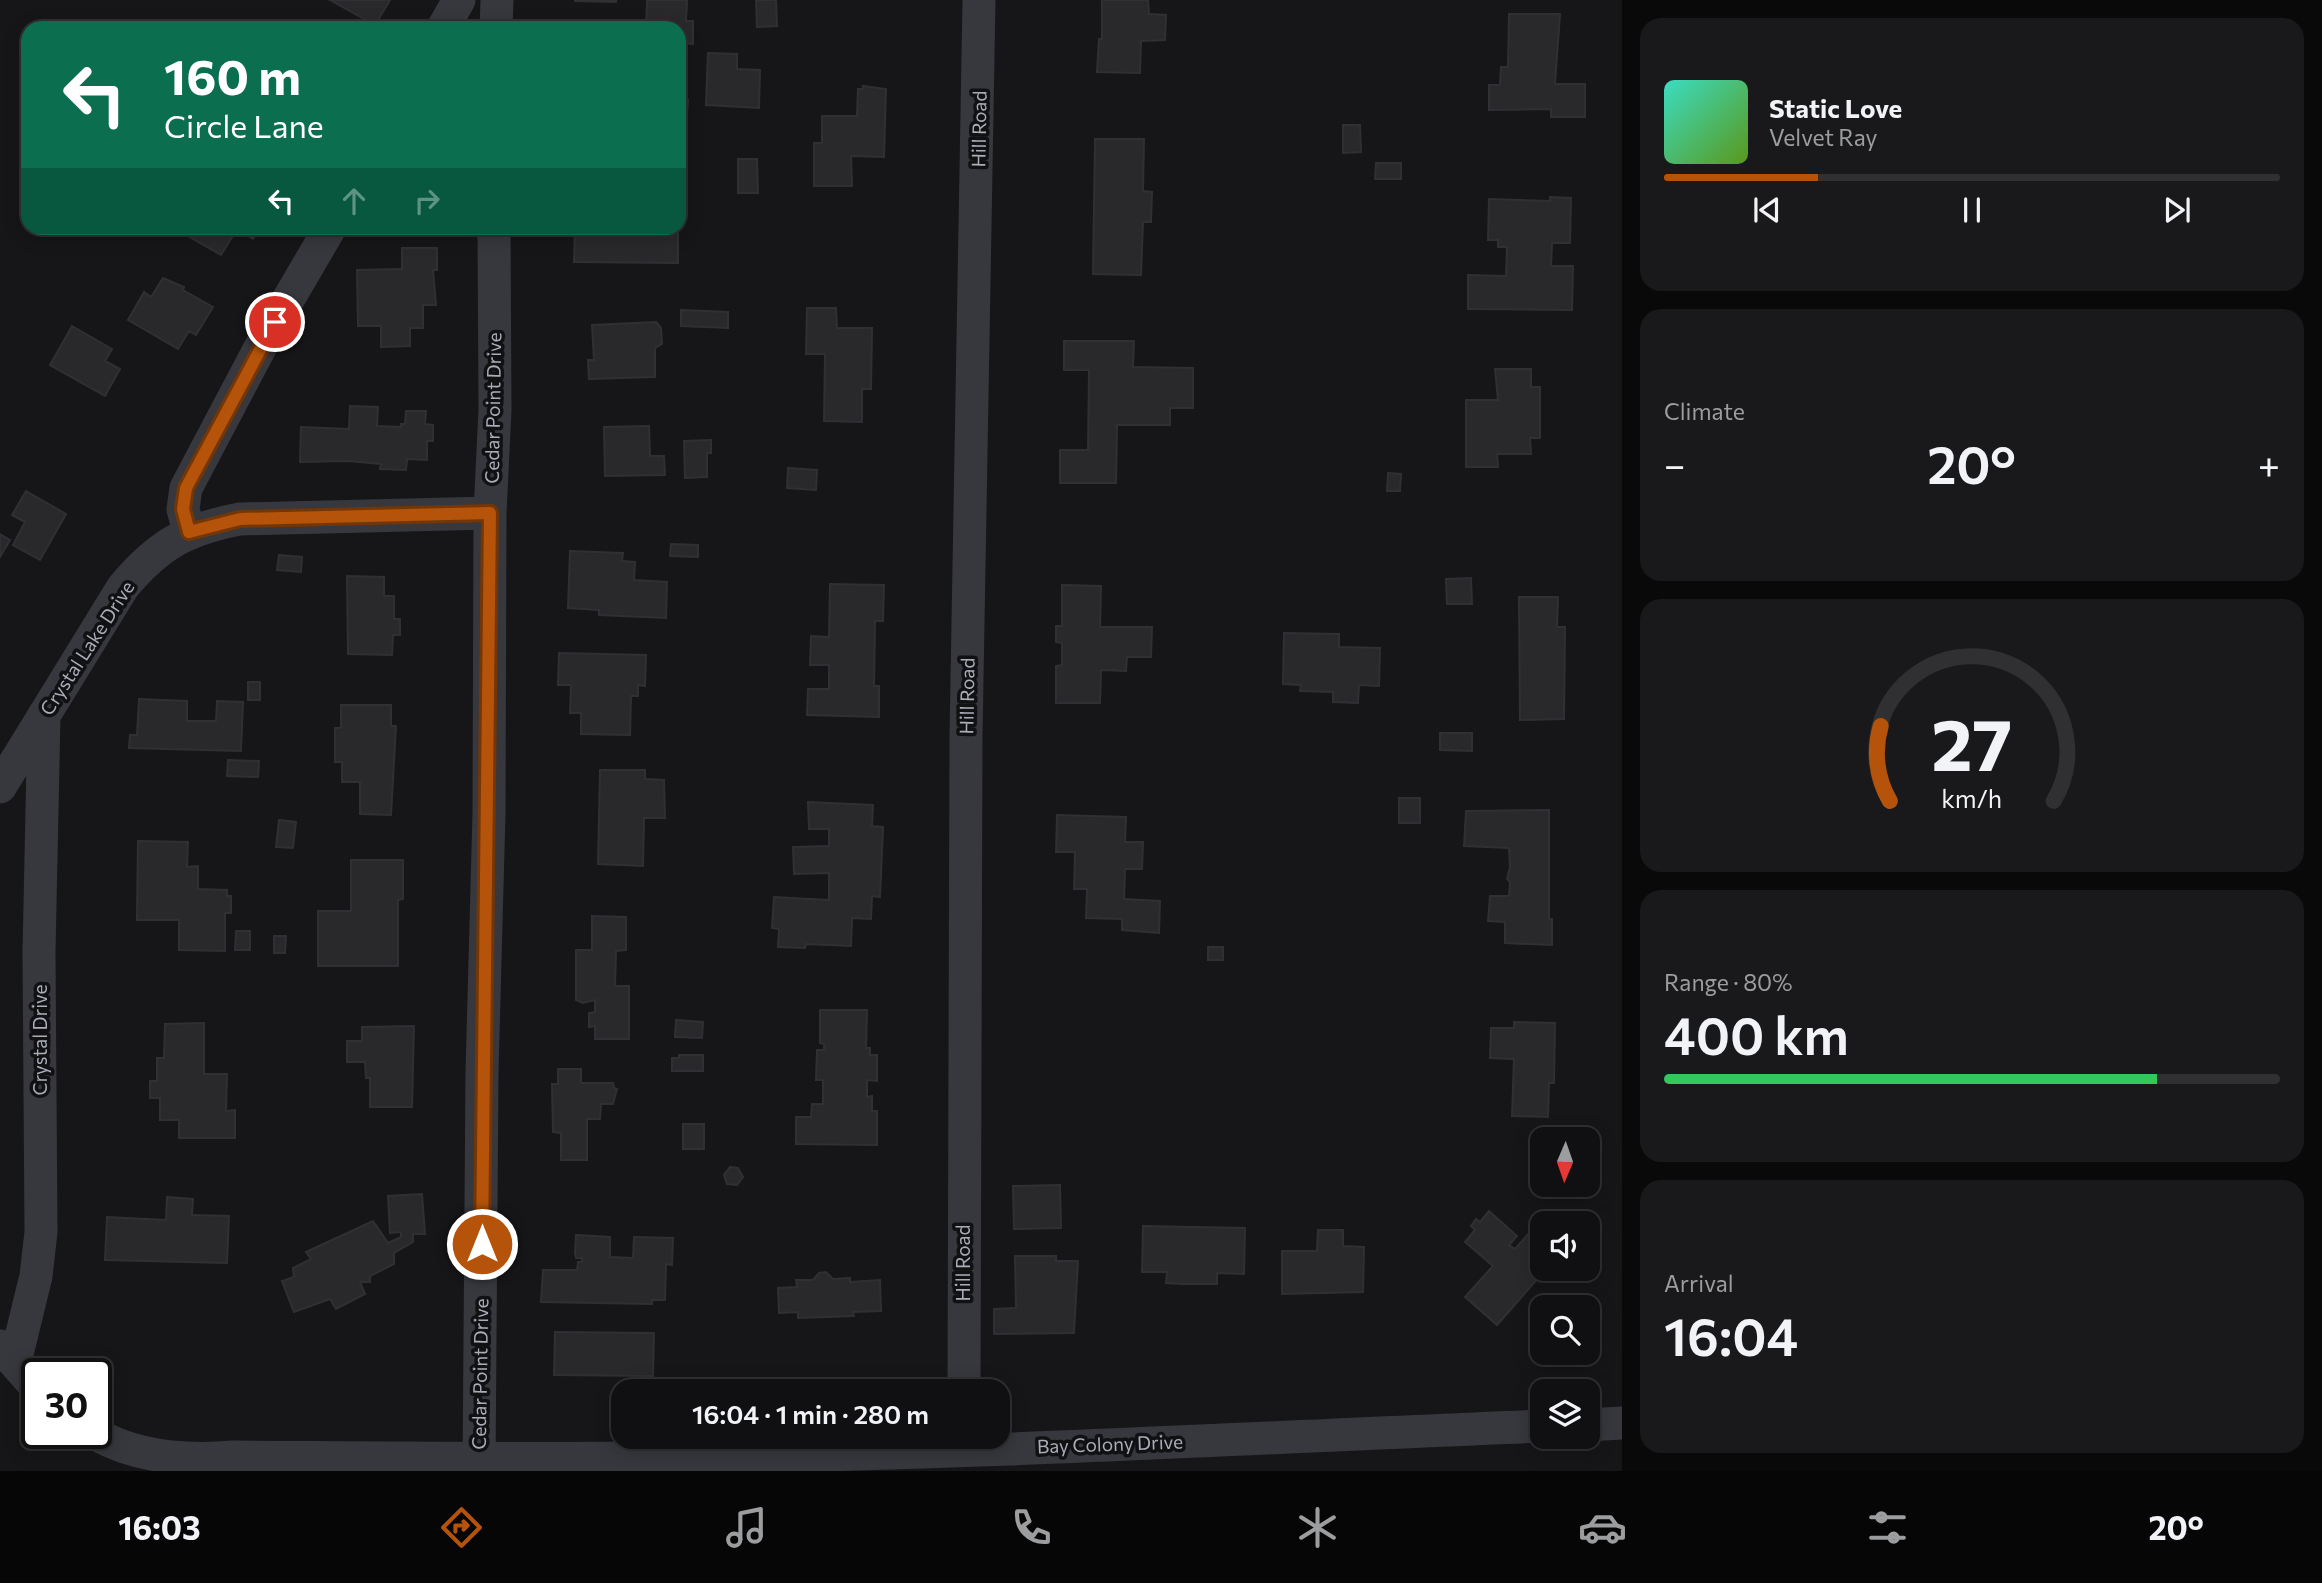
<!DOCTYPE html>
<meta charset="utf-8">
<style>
body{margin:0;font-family:Commissioner,sans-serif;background:#19191b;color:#f1f3f6;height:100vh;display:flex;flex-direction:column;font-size:26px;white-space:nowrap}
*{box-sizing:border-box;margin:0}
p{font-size:23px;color:#9c9d9f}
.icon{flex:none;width:38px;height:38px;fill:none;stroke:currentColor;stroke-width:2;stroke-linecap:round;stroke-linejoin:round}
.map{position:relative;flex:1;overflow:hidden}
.details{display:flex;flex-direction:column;gap:18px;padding:18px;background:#09090a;width:700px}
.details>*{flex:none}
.hud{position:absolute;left:21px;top:21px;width:665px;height:214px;border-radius:21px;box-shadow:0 4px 18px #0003,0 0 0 2px #303032;background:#0b6e4f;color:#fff;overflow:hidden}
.needle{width:46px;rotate:182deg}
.controls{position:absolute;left:1530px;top:1127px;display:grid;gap:14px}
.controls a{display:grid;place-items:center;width:70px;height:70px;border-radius:14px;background:#101012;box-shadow:0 4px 18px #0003,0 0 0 2px #303032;font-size:35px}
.speed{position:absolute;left:21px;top:1358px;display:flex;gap:14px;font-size:35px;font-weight:700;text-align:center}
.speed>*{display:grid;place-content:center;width:91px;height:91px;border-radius:50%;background:#101012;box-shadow:0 4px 18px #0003,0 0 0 2px #303032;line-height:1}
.speed .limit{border:4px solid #111;border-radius:10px;background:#fff;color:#111}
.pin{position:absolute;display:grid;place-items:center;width:60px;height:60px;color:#fff;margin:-30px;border:4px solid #fff;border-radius:50%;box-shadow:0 2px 7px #0007}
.me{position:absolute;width:77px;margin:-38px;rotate:0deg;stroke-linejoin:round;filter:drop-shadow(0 0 5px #0008)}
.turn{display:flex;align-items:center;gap:24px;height:147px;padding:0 28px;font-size:32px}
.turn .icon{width:91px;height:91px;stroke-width:2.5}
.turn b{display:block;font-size:49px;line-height:60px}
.lanes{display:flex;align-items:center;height:66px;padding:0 28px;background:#0003;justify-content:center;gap:35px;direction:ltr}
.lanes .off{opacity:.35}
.big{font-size:52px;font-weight:600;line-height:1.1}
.details .widget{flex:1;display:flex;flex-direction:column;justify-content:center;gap:10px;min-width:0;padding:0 24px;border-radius:21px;background:#19191b}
.details .dial{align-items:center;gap:0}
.dial svg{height:182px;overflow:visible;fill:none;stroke:#303032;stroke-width:7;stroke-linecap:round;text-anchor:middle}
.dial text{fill:#f1f3f6;stroke:none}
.song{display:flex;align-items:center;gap:21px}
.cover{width:84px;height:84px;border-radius:10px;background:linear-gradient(135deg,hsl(170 70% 55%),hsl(90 70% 35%))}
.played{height:7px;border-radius:4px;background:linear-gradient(90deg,#b45309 25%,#303032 25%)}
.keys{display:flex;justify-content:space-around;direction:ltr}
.heat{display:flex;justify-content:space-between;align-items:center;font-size:38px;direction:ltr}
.charge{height:10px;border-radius:5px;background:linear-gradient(90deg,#34c759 80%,#303032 0)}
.trip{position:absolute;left:611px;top:1379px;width:399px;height:70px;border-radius:21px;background:#101012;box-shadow:0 4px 18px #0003,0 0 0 2px #303032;font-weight:600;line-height:70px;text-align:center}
.menu{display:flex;height:112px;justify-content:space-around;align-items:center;background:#060607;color:#9c9d9f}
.menu .icon{width:49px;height:49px}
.menu .current{color:#b45309}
.menu b{font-size:32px;color:#f1f3f6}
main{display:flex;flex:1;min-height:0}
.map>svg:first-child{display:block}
</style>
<main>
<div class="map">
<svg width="1622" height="1471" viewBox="0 0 1622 1471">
<rect width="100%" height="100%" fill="#161618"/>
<path fill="#29292c" stroke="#303034" stroke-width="2" d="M330,0H390L375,25Z
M575,0H616V2L575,1Z
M647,0H687L686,21H693V44L679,43V28H646Z
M756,0H776L777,26L757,27Z
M1102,0H1148L1149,14L1166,15L1165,40L1141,41L1140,73L1097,72L1099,39H1102Z
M1509,14H1560L1555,84H1585V117H1551V109L1489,110V85H1500L1501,67H1508Z
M708,53L737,54V69L760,70L759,108L706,105Z
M863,86L886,89L884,157L851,156L852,186H814V143H822V116H857L858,89H863Z
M679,99L688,100L684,156H679Z
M1343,125H1360L1361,152L1343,153Z
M1095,139H1144L1143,191L1152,192L1151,222H1143L1141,275L1093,274Z
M738,159H757L758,193H738Z
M1376,163H1401V179H1375Z
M1550,197L1571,198L1570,243H1552L1551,266H1573L1572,310L1468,309V275L1506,276L1507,247H1498V240H1488L1489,199L1550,201Z
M183,228H260L253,239L237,229L221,255L181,232Z
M575,228H659V231H678V263L574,262Z
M402,248H437V270H433L436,305H423V328H410V346L381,347V326H358L357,270L402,269Z
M163,278L184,287L183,290L213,307L196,335L189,331L178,349L128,320L144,292L151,297Z
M807,308H836L837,328H872L871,389H862V422L824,421L825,354H806Z
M681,310L728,312V328L681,326Z
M656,322L661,328L662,344L655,348V377L589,379L588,360H594L592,325Z
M72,326L112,349L105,361L120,369L105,396L50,365Z
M1064,341H1134L1133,367L1193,368V408H1170V425H1117L1116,483H1060V450H1088L1089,370H1064Z
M1495,369H1531V387H1540V438H1530L1531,454H1497L1498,467H1466V400H1498Z
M350,406L378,407L377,426L401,427V424H405L406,411H426L425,424L433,425V441H427V460L407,459L406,470L380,469L381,464L349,461L300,462L301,427L349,429Z
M649,426L650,456H664L665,475L605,476L604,427Z
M711,440V453H707V477L685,478L684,441Z
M788,468L817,470L816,490L787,488Z
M1388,473L1401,474L1400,491H1387Z
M26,491L66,514L40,560L13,545L25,522L12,515Z
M0,534L10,540L0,557Z
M671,544L698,545V557L670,556Z
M570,551L623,553L622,561L635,562L634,580L667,582L666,618L599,615V610L568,608Z
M279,555L302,557L301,572L277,570Z
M347,576L384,577V596H394V619H400V635H393L392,655L348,654Z
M1471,578L1472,604H1447L1446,579Z
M830,584L884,585L883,621H875L874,686H879V717L807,715L808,689H829V665H810L811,636L829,637Z
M1062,585L1101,586L1100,627H1152L1151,657H1127L1126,671L1101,670L1100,703H1056V666L1062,665V643L1056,642V626H1062Z
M1519,597H1558L1557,627H1565L1564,719L1520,720Z
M1284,633L1339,634V647L1380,648L1379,686L1359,685L1358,703L1333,702V692L1300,691L1301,685L1283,684Z
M559,653L646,655L645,686L638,685V696H631L630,735L581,734V713H570L571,685H558Z
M248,682H260V700H248Z
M139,699L187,701V721H216L217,701L243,702L241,751L129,748L130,735H137Z
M341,705H391V726H396L391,815L360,814V782H342V762H335V728H341Z
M1440,733H1472V751L1440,750Z
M228,760L259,761L258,777L227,776Z
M600,770H645V779L664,780L665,818H644L643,866L598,864Z
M1399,798H1420V823H1399Z
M808,802L873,805L872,826L883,827L880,897L872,896L871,919L852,918L851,946L806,944L805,948L778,947L779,929L772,928L774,897L829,900V873L794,874L793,847L829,846V829H809Z
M1549,810V919H1552V945L1505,943V922L1488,921L1490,896H1509L1510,882L1507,879L1510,867L1509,848L1464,846L1466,811Z
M1057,815L1126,817L1125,842H1143L1142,869H1125L1124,899L1160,901L1159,933L1122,930V919L1086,918L1087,889H1074L1075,852H1056Z
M279,820L296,822L293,848L276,847Z
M138,841L188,842L187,867L198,866V889L227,890V896H231V913H225V951L179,950V920H137Z
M351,860H403V899L398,900V966H318V911H351Z
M592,916L626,917V950L616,951L615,986H629V1039H595V1026L589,1027V1013L595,1012V1000L583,1003L576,1000V950H592Z
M236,931H250V950H235Z
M274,936H286L285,953H274Z
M1208,947H1223V960H1208Z
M820,1010H867L866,1048H870V1055H877V1081L867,1080V1097L872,1096V1111H877V1145L796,1144V1117H811L812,1104H823V1080H816L817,1050H824V1044L820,1043Z
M676,1020L703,1022L702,1038L675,1037Z
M1514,1022L1555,1023L1554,1083H1549L1548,1117L1512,1116L1514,1059L1490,1058L1491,1028H1514Z
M204,1023V1074H227L226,1111L235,1110V1138H179V1120H160V1098H150V1081H157V1058H164L165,1024Z
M414,1026L412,1107H370V1078H366L365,1062H347V1041H362V1027Z
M679,1055H703V1071H672V1058H679Z
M558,1069H581V1083H613L614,1088L617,1089L613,1104H601L600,1119H587V1160H561V1133L553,1132L552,1084H558Z
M683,1124H704V1149H683Z
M730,1167L738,1168L743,1177L737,1185L727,1184L724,1175Z
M1060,1185L1061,1228L1014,1229L1013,1186Z
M422,1194L425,1234H413V1242L394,1253V1264L370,1276V1282H360L365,1294L336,1309L330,1299L294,1312L282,1281L294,1277L293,1268L311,1259L306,1252L373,1221L388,1243L401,1237V1232L390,1233L388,1196Z
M167,1197L193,1199L192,1215L229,1216L227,1263L105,1260L107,1217L166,1220Z
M1489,1211L1517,1236L1509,1245L1515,1249L1538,1223L1542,1227V1269H1546L1497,1325L1465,1297L1493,1266L1465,1242L1475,1230L1471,1226L1476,1219L1480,1222Z
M1143,1226L1245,1228L1244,1274L1217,1273V1284H1183L1166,1283L1167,1272H1142Z
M1318,1230H1343V1246L1364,1247L1363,1292L1282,1294V1251H1317Z
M576,1235L610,1237V1257L633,1258L634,1237L673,1238L672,1265L666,1264L665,1300H652V1304L541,1302L543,1270H577L578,1262H582V1258H576L575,1253Z
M1015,1256H1056V1261H1078L1074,1333L994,1334V1309L1016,1308Z
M826,1272L833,1279L850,1278V1282L880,1280L881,1311L853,1312L854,1316L798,1318V1312L779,1313L778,1288L797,1287L796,1280H813L819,1273Z
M555,1332L654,1333L653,1376L554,1375Z"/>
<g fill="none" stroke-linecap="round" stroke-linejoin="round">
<path stroke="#37383d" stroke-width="33" d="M443,28L459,0
M496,28L497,0
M189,532L183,509L186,488L261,346L330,228
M0,787L123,587C158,545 186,529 240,519L490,513
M0,1346L37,1388
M15,1362L36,1276L41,1232L39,952L44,715
M964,1391L966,736L979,0
M1587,1425L1622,1423
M94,1433C136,1458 187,1461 233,1457C396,1458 558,1460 720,1457C994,1453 1268,1437 1542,1426
M479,1471L482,1072L489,813L490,513L495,410L494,228"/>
</g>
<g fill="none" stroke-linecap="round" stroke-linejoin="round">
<g stroke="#753606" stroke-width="18">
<path id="route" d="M275,322L186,488L183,509L189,532L240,519L490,513L482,1244"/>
</g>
<use href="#route" stroke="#b45309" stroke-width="12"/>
</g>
<g text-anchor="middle" stroke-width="7" stroke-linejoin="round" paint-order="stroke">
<g font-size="19" fill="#a8adb8" stroke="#111113">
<text transform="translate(979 129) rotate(-89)" y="7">Hill Road</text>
<text transform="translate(493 408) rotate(-89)" y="7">Cedar Point Drive</text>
<text transform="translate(87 648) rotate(-57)" y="7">Crystal Lake Drive</text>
<text transform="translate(967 696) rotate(-89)" y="7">Hill Road</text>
<text transform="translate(40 1040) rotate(-90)" y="7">Crystal Drive</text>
<text transform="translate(963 1263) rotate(-90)" y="7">Hill Road</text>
<text transform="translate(480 1374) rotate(-89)" y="7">Cedar Point Drive</text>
<text transform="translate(1110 1444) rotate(-2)" y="7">Bay Colony Drive</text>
</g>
</g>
</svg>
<div class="controls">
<a><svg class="needle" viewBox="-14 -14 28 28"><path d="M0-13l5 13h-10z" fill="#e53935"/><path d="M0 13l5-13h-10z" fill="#9c9d9f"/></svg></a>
<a><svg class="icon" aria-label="sound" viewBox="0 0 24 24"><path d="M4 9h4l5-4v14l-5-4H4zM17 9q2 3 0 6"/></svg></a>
<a><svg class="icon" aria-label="search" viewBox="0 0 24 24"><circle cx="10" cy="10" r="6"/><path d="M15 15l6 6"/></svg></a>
<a><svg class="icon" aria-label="layers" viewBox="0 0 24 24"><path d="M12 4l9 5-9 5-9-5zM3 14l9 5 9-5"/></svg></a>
</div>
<div class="speed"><div class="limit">30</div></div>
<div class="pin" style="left:275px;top:322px;background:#d93025"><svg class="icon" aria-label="arrive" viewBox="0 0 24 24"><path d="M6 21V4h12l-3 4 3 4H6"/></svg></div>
<svg class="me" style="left:482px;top:1244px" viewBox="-20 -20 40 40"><circle r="17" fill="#b45309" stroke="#fff" stroke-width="3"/><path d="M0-11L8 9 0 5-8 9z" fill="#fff"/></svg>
<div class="trip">16:04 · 1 min · 280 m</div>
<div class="hud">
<div class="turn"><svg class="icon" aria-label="left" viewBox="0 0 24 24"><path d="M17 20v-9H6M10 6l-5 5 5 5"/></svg><div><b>160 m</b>Circle Lane</div></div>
<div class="lanes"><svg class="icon" aria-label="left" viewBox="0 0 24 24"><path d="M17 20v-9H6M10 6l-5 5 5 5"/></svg><svg class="icon off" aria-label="ahead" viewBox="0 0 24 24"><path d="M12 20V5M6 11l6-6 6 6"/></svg><svg class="icon off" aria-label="right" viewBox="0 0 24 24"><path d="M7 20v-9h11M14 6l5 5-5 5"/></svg></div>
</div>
</div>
<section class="details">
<div class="widget">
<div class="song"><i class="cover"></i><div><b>Static Love</b><p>Velvet Ray</p></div></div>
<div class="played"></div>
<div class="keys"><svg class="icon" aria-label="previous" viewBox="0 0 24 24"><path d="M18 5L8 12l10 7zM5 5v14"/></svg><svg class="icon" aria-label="pause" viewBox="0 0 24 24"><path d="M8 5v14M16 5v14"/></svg><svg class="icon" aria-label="next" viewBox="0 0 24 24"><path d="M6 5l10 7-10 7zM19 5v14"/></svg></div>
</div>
<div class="widget"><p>Climate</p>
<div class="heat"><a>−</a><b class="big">20°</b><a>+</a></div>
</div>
<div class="widget dial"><svg viewBox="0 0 100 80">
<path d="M14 69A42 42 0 1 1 86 69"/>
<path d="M14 69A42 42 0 0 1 10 36" stroke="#b45309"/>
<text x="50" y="56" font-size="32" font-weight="700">27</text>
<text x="50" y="72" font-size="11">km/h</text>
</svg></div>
<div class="widget"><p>Range · 80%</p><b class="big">400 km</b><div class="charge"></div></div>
<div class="widget"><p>Arrival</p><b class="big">16:04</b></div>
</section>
</main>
<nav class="menu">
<b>16:03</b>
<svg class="icon current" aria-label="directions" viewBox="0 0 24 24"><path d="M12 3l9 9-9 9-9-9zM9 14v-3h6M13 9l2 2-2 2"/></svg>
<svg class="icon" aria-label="music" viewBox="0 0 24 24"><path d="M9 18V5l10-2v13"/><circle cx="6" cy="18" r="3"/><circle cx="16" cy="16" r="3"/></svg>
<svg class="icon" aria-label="phone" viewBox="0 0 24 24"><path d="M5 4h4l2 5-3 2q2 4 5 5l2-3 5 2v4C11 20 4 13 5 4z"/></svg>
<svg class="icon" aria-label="climate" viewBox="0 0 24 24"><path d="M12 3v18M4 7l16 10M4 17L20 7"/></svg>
<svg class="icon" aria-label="car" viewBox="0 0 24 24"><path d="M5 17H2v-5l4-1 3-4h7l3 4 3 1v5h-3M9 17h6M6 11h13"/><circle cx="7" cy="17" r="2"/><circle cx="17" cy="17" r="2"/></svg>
<svg class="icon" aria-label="filters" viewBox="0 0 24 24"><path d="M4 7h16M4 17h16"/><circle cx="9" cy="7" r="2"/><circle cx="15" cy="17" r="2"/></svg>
<b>20°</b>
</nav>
